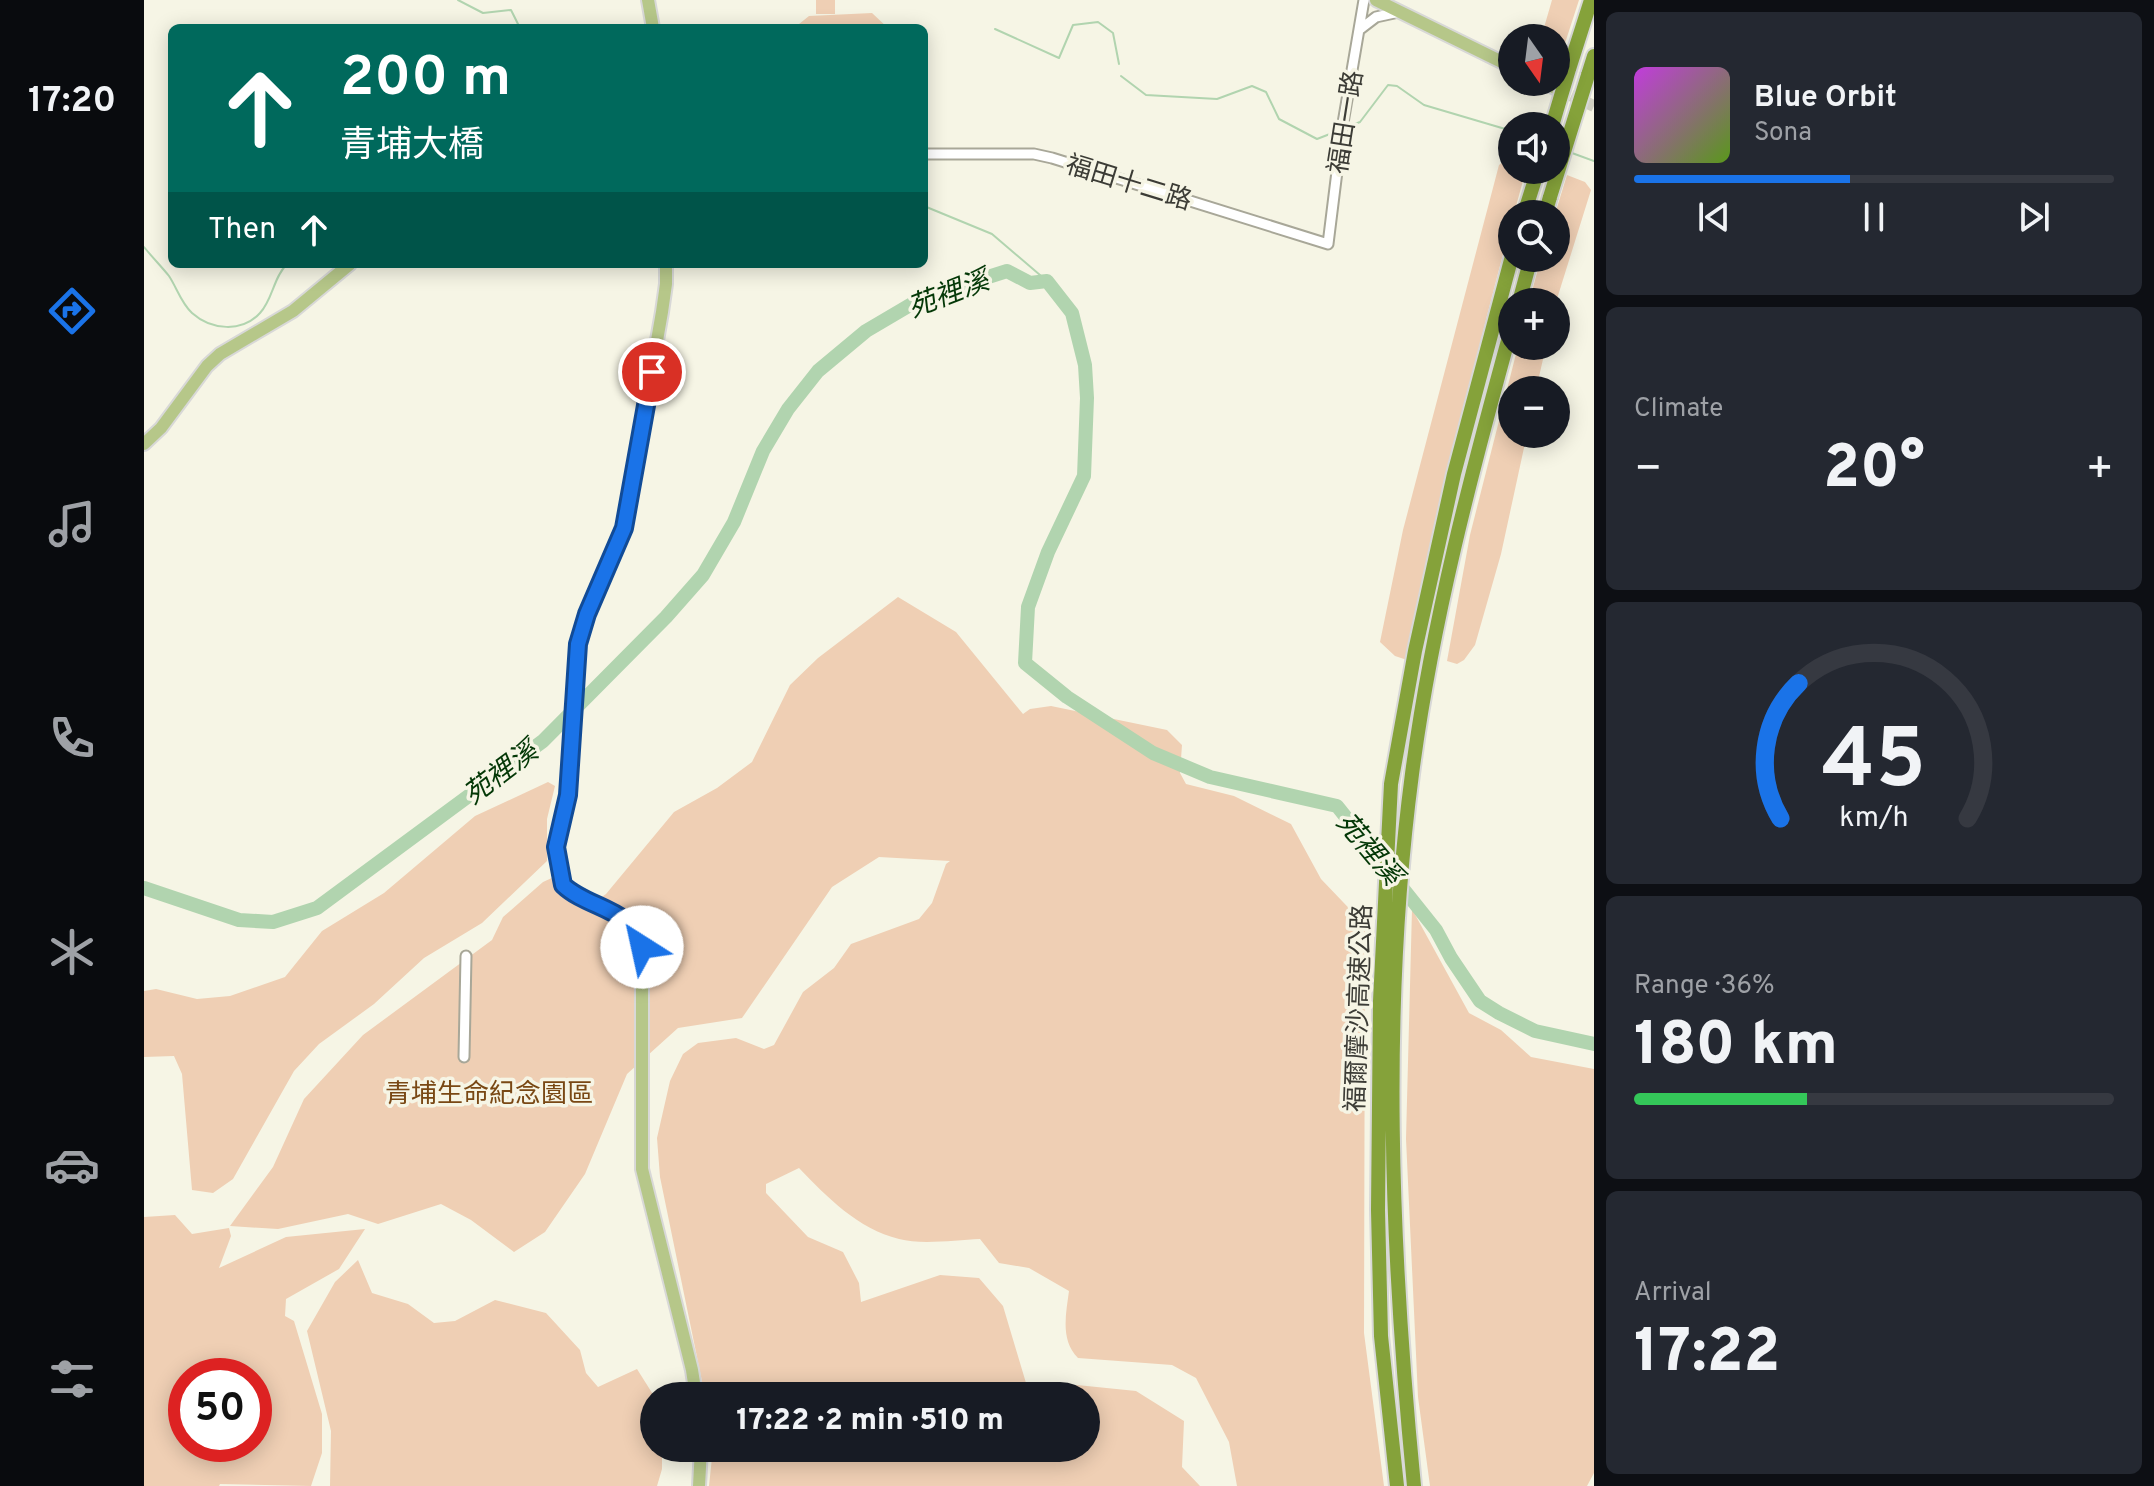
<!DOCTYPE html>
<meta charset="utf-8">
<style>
body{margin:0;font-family:Overpass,"Noto Sans TC",sans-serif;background:#242831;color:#f1f3f6;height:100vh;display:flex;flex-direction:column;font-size:30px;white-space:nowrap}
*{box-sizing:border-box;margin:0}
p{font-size:26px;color:#9ea1a6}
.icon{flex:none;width:44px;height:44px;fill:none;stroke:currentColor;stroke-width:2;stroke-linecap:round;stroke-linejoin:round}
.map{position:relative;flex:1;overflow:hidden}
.details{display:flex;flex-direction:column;gap:12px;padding:12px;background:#0d0f14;width:560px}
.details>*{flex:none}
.top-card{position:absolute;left:24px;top:24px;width:760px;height:244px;border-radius:12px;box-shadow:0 4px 20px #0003;background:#00695c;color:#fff;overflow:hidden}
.needle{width:52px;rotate:166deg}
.tools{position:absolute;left:1354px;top:24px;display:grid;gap:16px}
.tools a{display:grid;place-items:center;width:72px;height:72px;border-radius:50%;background:#171b24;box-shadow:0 4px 20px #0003;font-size:40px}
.speed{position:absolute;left:24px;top:1358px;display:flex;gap:16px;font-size:40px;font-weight:700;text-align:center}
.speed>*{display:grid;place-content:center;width:104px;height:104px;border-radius:50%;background:#171b24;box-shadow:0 4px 20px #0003;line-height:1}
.speed .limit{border:12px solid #d22;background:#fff;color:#111}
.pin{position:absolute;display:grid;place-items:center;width:68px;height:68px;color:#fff;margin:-34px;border:4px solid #fff;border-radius:50%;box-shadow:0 2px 8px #0007}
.me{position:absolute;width:88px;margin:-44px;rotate:325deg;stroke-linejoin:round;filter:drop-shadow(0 0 6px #0008)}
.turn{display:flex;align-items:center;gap:28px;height:168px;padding:0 40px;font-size:36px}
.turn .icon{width:104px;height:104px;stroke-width:2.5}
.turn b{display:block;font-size:56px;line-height:68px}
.then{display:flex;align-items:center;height:76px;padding:0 40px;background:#0003;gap:16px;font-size:30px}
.big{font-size:60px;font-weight:800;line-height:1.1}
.details .widget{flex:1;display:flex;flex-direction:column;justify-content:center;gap:12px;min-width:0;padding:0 28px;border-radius:12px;background:#242831}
.details .dial{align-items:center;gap:0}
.dial svg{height:208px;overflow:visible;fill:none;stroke:#363941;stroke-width:7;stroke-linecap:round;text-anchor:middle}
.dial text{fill:#f1f3f6;stroke:none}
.song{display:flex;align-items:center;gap:24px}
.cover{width:96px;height:96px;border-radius:12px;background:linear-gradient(135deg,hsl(290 70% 55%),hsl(90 70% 35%))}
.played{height:8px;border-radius:4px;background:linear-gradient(90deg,#1a73e8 45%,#363941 45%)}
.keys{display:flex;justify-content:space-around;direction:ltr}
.heat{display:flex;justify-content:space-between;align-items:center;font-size:44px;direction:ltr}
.charge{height:12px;border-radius:6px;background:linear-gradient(90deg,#34c759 36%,#363941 0)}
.trip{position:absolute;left:496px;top:1382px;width:460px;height:80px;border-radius:40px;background:#171b24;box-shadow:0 4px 20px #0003;font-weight:800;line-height:80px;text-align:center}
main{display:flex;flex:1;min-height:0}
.menu{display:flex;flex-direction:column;width:144px;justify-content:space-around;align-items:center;background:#090b0e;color:#9ea1a6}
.menu .icon{width:56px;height:56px}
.menu .current{color:#1a73e8}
.menu b{font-size:36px;color:#f1f3f6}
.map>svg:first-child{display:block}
</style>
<main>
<nav class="menu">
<b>17:20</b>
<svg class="icon current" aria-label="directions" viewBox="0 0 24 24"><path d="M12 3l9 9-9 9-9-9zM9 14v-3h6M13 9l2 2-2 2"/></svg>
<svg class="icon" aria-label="music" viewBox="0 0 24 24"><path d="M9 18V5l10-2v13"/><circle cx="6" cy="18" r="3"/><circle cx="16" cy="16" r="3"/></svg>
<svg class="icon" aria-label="phone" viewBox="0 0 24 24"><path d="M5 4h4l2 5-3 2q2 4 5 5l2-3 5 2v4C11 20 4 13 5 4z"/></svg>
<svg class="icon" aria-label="climate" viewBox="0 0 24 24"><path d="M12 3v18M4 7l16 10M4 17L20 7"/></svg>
<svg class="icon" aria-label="car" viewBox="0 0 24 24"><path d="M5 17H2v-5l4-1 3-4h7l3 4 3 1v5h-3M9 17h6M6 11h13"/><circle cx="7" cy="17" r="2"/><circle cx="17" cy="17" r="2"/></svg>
<svg class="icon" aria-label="filters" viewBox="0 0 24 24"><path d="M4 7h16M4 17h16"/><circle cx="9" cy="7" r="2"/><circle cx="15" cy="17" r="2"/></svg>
</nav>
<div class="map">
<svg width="1450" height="1486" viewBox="0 0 1450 1486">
<rect width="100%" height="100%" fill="#f6f5e5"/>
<path fill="#efcfb4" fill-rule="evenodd" d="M672,0H691V14H672Z
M1408,0H1435L1412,71V38H1397Z
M728,13L744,28H650L665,16Z
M1368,155V170H1382C1337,330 1298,496 1263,660L1251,656L1236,642L1259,530L1355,165Z
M1423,175L1441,182L1447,190L1412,302H1385L1397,258H1412L1411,214Z
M1374,346H1402L1392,390H1368V434H1383L1357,554L1331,645L1320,660L1313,664L1303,661L1326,535Z
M754,597L812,632L879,714L886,709L907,706L1023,730L1038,745L1036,773L1042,784L1090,796L1147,824L1177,879L1221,925L1220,1333L1240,1486H1093L1085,1442L1052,1378L1028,1365L934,1358C916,1340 922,1314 925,1291L885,1268L855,1263L836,1239C812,1240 777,1245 755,1239C714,1229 683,1197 655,1168L622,1184V1193L664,1237L699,1252L715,1283L717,1302L796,1275L835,1278L859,1306L885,1393L914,1392L933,1385L992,1391L1040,1421L1038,1467L1056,1486H565L569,1448H942V1396H561L516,1177L513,1138L526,1081L539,1054L554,1043L592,1038L620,1049L630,1045L659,992L690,968L707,944L775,919L788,903L802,864L806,861L735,857L688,887L598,1018L534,1028L483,1074L441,1174L401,1232L370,1252L327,1220L297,1204L234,1224L204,1214L134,1229L86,1226L129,1167L160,1099L219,1035L348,940L359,917L399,882L410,877L421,894L443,907L462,894L530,812L573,788L608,762L646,685L674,658Z
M404,782L411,786L403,819V861L338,923L280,958L230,1004L175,1044L150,1071L89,1179L69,1193L48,1190L38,1074L30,1056L0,1057V991L12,989L53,999L86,996L141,977L178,931L240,893L331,816Z
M1268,909L1325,1013L1357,1030L1387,1057L1450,1069V1473L1443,1486H1286L1274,1397L1262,1139Z
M31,1215L48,1234L85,1228L87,1236L75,1268L142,1237L221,1229L195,1269L142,1299L141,1316L150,1321L178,1414V1453L167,1486L76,1484L75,1486H0V1217ZM110,1376V1444H42V1376Z
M214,1260L228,1293L264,1304L290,1323L311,1321L351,1300L402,1313L436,1350L442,1373L454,1387L493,1369L510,1396V1448H518V1469L513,1486H186L187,1431L163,1331L191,1282Z"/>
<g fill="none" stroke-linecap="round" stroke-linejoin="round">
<path stroke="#b1d4af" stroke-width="2" d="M314,0L339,13L367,10L376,28
M851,29L915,58L929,25L954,22L969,33L975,64
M977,76L1002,95L1073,99L1108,86L1122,92L1135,119L1173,139L1191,132
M1206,126L1216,122L1244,85L1253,86L1280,105L1368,131
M1428,153L1450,161
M780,206L848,234L903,281
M0,247C8,257 17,266 25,276C33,288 37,303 48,313C67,330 98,333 116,313C129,299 129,278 143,264"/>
<path stroke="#b1d4af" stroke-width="14" d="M0,888L95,920L129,922L173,908L399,741L522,617L559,575L590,522L619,451L644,409L674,371L722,331L778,298L863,271L886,283L903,281L928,313L941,365L943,398L940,476L904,552L884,607L881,663L923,697L1009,753L1066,777L1193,806L1292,930L1307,958L1336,1001L1355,1013L1391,1031L1450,1044"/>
<path stroke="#d1d0c2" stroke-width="12" stroke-dasharray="12 6" stroke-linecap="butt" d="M1411,88L1450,106"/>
<g stroke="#a8a798" stroke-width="13">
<path id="minor" d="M1215,30L1232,17L1255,12
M780,154H890L908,158L1184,244L1199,123L1220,0
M320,1057L322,956"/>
</g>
<g stroke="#d8d8d7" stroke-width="16">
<path id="major" d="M504,0L509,28
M1232,0L1368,67
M1399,82L1411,88
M522,264V284L518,312L480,528L443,614L434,644L424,795L412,847L419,885C444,910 489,908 498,947V1169L548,1370L552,1396
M0,444L17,428L63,366L76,354L149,311L206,264
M555,1486L557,1448"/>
</g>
<g stroke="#d8d8d7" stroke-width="18">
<path id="highway" d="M1425,69L1447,0
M1444,75L1450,56
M1380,214L1394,170
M1401,214L1406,197
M1375,302L1387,258
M1253,1486L1237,1336L1234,1210L1236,1001L1247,784L1271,651L1310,474L1368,256
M1270,1486C1247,1252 1237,1008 1268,774C1288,622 1327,474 1368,326"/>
</g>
<use href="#minor" stroke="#fff" stroke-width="9"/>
<use href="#major" stroke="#b6c789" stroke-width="12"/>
<use href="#highway" stroke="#85a23a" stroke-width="14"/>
<g stroke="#d8d8d7" stroke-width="18" stroke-linecap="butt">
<path id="highway-bridge" d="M1408,126L1425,69
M1406,197L1444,75"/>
</g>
<use href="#highway-bridge" stroke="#85a23a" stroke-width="14"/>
</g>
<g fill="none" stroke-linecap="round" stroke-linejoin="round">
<g stroke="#114b97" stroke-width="20">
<path id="route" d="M498,947C489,908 444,909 419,885L412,847L424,795L434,644L443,614L480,528L508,372"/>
</g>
<use href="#route" stroke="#1a73e8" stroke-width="14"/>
</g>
<g text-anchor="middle" stroke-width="7" stroke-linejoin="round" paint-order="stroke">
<g font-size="26" fill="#3c3c36" stroke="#f6f5e5">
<text transform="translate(1201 122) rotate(-81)" y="9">福田一路</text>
<text transform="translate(985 182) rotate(17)" y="9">福田十二路</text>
<text transform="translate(1214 1008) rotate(-88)" y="9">福爾摩沙高速公路</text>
</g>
<g font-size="26" fill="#794814" stroke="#f6f5e5">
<text x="345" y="1102">青埔生命紀念園區</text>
</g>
<g font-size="28" font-style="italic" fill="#043807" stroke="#f6f5e5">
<text transform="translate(804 293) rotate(-21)" y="10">苑裡溪</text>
<text transform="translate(356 772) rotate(-37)" y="10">苑裡溪</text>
<text transform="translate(1226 848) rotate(50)" y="10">苑裡溪</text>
</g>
</g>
</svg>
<div class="tools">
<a><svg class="needle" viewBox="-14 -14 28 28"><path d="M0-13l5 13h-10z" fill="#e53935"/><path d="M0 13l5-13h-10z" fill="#9ea1a6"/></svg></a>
<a><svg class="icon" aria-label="sound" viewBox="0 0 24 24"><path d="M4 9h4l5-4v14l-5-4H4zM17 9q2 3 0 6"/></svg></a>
<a><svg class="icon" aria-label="search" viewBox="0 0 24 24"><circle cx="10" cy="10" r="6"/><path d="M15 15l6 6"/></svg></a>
<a>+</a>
<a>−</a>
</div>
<div class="speed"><div class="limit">50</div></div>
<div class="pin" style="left:508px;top:372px;background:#d93025"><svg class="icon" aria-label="arrive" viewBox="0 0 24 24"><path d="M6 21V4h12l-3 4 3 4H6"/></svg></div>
<svg class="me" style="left:498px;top:947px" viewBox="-20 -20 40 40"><circle r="19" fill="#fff"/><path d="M0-13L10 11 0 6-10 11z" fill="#1a73e8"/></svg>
<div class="trip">17:22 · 2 min · 510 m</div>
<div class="top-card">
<div class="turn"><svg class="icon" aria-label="ahead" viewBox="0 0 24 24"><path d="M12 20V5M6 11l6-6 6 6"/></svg><div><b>200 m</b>青埔大橋</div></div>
<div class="then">Then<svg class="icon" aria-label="ahead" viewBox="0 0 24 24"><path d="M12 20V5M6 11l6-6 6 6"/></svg></div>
</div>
</div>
<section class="details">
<div class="widget">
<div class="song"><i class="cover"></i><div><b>Blue Orbit</b><p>Sona</p></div></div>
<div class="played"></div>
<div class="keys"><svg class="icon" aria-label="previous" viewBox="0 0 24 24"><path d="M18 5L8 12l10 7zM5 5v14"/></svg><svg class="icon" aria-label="pause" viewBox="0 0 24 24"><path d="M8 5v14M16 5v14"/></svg><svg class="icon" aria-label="next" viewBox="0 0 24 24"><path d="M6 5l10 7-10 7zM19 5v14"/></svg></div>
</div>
<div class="widget"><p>Climate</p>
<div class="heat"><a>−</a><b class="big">20°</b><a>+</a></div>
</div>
<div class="widget dial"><svg viewBox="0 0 100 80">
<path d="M14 69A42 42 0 1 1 86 69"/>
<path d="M14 69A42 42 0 0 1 21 17" stroke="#1a73e8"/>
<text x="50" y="56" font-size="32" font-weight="700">45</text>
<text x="50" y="72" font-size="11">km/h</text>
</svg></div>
<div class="widget"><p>Range · 36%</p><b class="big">180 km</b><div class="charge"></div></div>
<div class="widget"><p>Arrival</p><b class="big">17:22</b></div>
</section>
</main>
